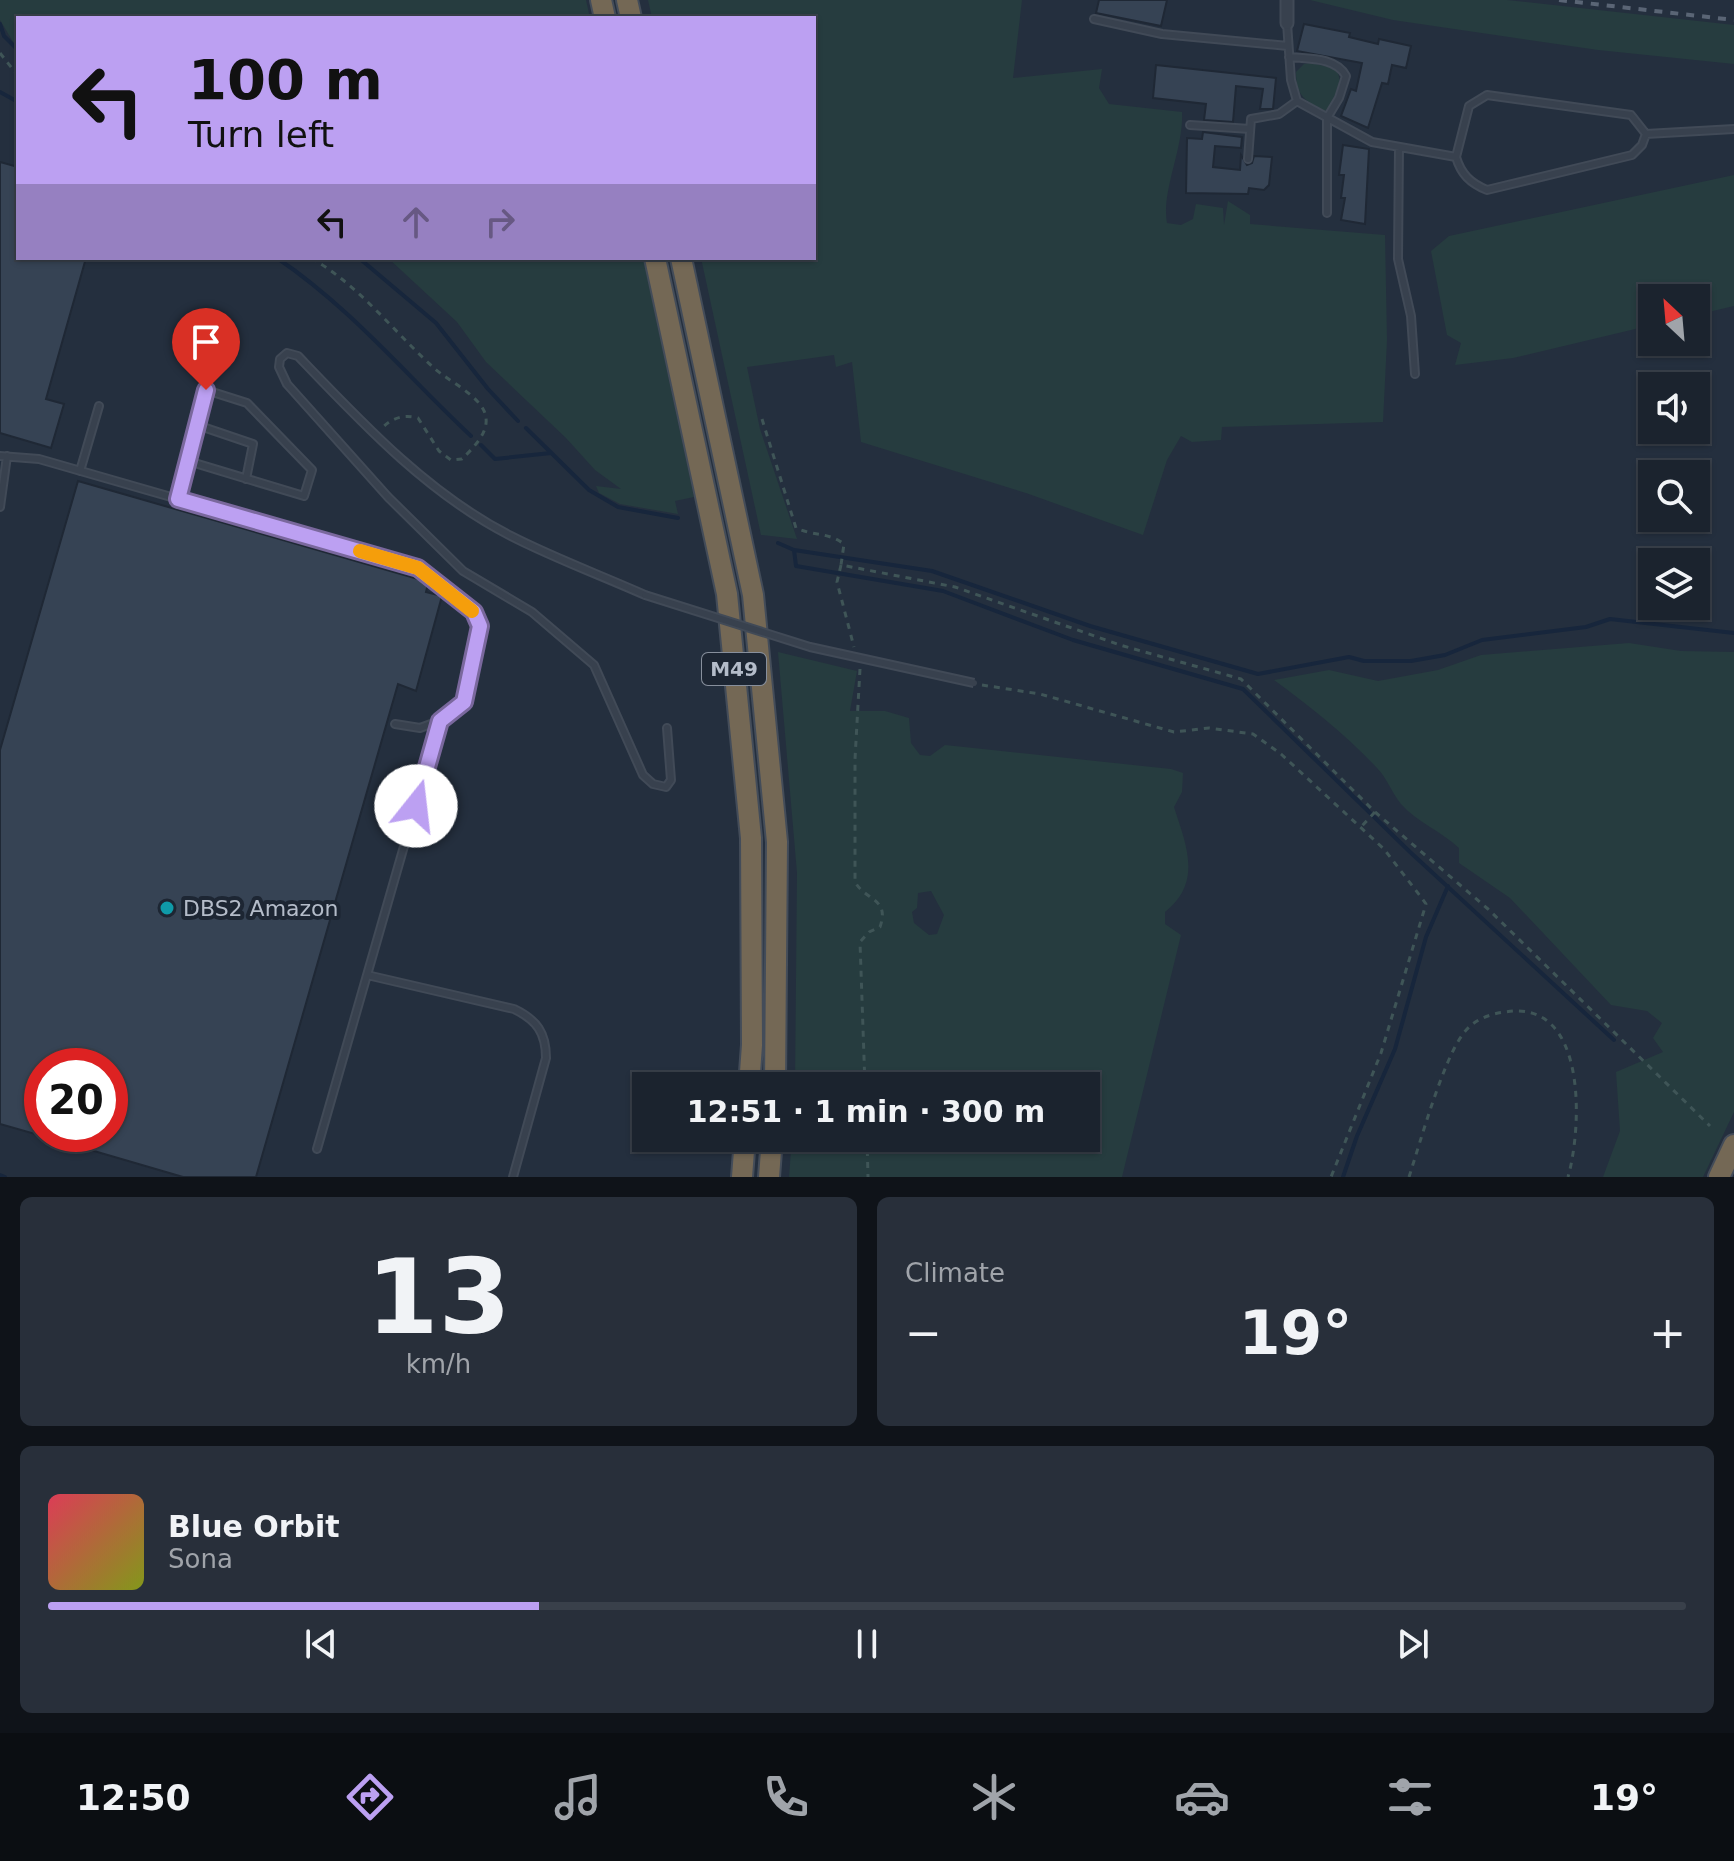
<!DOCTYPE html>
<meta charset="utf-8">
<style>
body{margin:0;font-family:"DejaVu Sans",sans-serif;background:#282f3a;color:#f1f3f6;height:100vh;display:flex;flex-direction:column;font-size:30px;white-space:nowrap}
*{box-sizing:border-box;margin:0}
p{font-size:26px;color:#a0a4aa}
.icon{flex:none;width:44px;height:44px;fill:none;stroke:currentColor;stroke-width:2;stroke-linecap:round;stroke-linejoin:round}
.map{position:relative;height:1177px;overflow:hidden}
.side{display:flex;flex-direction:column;gap:20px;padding:20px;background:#0f1319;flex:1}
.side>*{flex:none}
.top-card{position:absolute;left:16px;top:16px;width:800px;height:244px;border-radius:0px;box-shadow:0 2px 6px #0004,0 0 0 2px #39404a;background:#bca0f2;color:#111;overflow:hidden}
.needle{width:52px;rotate:334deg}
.controls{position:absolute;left:1638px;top:284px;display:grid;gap:16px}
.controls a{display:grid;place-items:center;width:72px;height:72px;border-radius:0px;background:#1b232e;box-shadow:0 2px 6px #0004,0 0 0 2px #39404a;font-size:40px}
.speed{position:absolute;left:24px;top:1048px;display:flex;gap:16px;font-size:40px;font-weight:700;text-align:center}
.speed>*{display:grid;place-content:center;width:104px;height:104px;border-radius:50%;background:#1b232e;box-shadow:0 2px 6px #0004,0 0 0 2px #39404a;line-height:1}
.speed .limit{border:12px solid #d22;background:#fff;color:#111}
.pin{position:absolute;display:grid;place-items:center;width:68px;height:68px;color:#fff;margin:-82px -34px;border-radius:50% 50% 50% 0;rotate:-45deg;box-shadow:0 0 8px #0007}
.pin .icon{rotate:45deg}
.me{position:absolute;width:88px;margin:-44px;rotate:16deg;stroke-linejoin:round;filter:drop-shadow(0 0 6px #0008)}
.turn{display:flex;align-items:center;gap:28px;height:168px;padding:0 40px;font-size:36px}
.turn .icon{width:104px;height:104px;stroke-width:2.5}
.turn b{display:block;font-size:56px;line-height:68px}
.lanes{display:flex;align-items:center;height:76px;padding:0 40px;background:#0003;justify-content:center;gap:40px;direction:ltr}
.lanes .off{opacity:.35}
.big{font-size:60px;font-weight:600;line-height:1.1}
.side .tile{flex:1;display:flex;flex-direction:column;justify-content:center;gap:12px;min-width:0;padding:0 28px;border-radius:12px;background:#282f3a}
.side .dial{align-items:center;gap:0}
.dial b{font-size:104px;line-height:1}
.song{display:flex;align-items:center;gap:24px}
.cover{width:96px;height:96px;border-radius:12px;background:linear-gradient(135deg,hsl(350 70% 55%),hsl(70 70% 35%))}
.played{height:8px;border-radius:4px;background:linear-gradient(90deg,#bca0f2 30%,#39404a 30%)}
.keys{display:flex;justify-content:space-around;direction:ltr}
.heat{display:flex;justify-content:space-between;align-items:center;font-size:44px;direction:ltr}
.side .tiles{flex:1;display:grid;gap:20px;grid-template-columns:1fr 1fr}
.tile:last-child{grid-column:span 2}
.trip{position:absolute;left:632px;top:1072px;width:468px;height:80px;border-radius:0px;background:#1b232e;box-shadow:0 2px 6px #0004,0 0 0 2px #39404a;font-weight:600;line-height:80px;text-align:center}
.menu{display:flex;height:128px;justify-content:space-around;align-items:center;background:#0b0e12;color:#a0a4aa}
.menu .icon{width:56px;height:56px}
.menu .selected{color:#bca0f2}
.menu b{font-size:36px;color:#f1f3f6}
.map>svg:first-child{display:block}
</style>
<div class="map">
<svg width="1734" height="1177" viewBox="0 0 1734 1177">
<rect width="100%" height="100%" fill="#242f3e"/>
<path fill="#263c3f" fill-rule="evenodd" d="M0,0H586L590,18H18V50L0,20Z
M648,0H1022L1013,78L1102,69L1099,88L1109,104L1182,112C1184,148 1161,192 1167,223L1181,225L1193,219L1196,204L1223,208L1224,225L1228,201L1250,215V224L1385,235L1387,340L1383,422L1222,427L1221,440L1192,442L1181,436L1167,460L1143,535L1026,493L861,442L852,362L836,367L834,355L747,367L760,429L797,539L761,535L701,258H814V18H652Z
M1310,0H1507L1734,25V64L1598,50L1393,20Z
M1311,63L1335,68C1345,83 1340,102 1325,111C1305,101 1296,96 1296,72L1304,64Z
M1734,175V306L1696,315V298H1652V325L1513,358L1455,365L1461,343L1447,335L1431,251L1449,236Z
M388,258H643L694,497L675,501L678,514L620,504L599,493L596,486L621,489L595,470L566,438L486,362L457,322Z
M1629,643L1681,651L1734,652V1112L1703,1177H1603L1620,1131L1616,1072L1663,1052L1653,1038L1662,1023L1647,1011L1611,1005L1510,898L1459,863V848C1441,831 1418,823 1401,804C1392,793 1387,778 1377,768C1346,735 1311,707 1274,680L1329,670L1378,681L1438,670L1481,655Z
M778,652L857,671L850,711H885L909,718L911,743L920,755L930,756L945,745L1171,769L1183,773L1182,792L1174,807C1186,845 1203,882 1165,912V924L1181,935L1122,1177H789L792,1138H1086V1086H795L797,873ZM931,891L944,915L937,934L929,935L914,923L912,912L917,908L918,893Z"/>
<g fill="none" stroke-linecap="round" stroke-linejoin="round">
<path stroke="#17263c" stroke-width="4" d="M0,24L4,36L18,50
M0,92L18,102
M277,258C351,308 407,376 471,436
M359,258L436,323L488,389L518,421
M526,428L589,490L618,507L678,518
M481,445L495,459L551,453
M778,543L794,550L932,571L1090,626L1258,674L1349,657L1364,661H1411L1445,655L1482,640L1586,627L1610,619L1734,633
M794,550L796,566L943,591L1073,640L1243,689L1410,852L1614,1040
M0,1175L5,1177
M1343,1177L1357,1136L1395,1049L1426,937L1448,886"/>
</g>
<path fill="#364354" stroke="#1f2835" stroke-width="2" d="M1099,0H1167L1161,26L1096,13Z
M1304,24L1350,33L1349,37L1378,44L1379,39L1411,46L1406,68L1392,65L1388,84L1382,83L1368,128L1341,116L1351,89L1356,91L1362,63L1297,51Z
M1156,65L1276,78L1273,109H1260L1263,89L1236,86L1233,122L1204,120L1206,104L1153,98Z
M1203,132L1242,137L1241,148L1215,146L1213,167L1240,170L1241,155L1247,165L1252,163L1254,156L1272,157L1269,185L1264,190L1249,188L1248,194L1186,193L1187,138L1202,139Z
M1343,145L1369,149L1365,224L1341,220L1345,198H1341L1344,175H1339Z
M0,162L18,167V258H86L46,399L64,404L51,448L0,433Z
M78,481L425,581L428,584L426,592L442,596L416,691L398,684L256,1177H183L46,1137V1134H110V1066H42V1136L0,1124V750Z"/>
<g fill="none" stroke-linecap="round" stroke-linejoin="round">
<g stroke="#414a57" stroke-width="10">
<path id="service" d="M1094,19L1162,34L1288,46
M1287,23L1291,80L1297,101L1372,142L1456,157L1469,106L1487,95L1631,115L1646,134L1734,129
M1289,57C1308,59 1336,57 1346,76L1339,98L1327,118V213
M1190,125L1250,129
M1399,147L1398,259L1411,316L1415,374
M1456,157C1461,174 1470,183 1487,190L1632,155L1642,145L1646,134
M1248,159L1251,119L1279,114L1297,101
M197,425L253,444L246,479
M0,456L39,459L418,568L474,612L480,626L464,702L447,718L420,728L395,724
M80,471L99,406
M178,499L206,390L247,403L312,470L304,496L188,461
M0,507L7,456
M645,595C600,575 554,558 511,536C428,494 361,422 298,356L287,353L280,359L279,367L287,384L388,497L463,571L532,612L594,665L643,775L653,784L666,787L671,780L667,728
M367,975L514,1009C537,1020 546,1033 546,1058L513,1177
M317,1149L440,721"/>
</g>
<g stroke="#414a57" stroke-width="15">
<path id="minor" d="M1287,23V0"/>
</g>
<g stroke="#434c59" stroke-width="24">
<path id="motorway" d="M601,0L605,18
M627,0L631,18
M655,258L727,594L751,838L752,1045L749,1086
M681,258L753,595L777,842L775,1086
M742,1177L745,1138
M769,1177L772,1138
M1719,1177L1734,1145"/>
</g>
<path stroke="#3f5557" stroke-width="3" stroke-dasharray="6 6" stroke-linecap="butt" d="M0,53L18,76
M311,258C360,286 393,331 434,368C449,382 484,397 486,418C488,434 472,449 462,459L451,460L439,451L418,418C403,414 392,418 381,429
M762,419L796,528C813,536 828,532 844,544L841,565L955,587L1120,645L1241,679L1375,812L1360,828
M841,565L837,582L854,647
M860,669L855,759V882C866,901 890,898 880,927L869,932L860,942L865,1086
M982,685L1040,694L1174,732L1209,728L1253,734L1281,754L1384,849L1421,897L1426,904L1381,1053L1331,1177
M1375,812L1488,909L1710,1126
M867,1138L868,1177
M1409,1177C1420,1143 1443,1060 1463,1034C1473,1020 1489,1014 1505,1012C1588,998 1582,1128 1568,1177"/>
<use href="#service" stroke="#38414e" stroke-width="6"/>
<use href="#minor" stroke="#38414e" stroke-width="11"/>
<use href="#motorway" stroke="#746855" stroke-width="20"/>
<path stroke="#5a6575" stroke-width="4" stroke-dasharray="8 8" stroke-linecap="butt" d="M1559,0L1734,20"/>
<g stroke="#414a57" stroke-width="10" stroke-linecap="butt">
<path id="service-bridge" d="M645,595L810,647L974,683"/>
</g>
<use href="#service-bridge" stroke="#38414e" stroke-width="6"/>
</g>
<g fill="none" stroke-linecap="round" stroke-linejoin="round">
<g stroke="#7a689d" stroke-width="20">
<path id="route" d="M206,390L178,499L418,568L474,612L480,626L464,702L440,721L416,806"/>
</g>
<use href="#route" stroke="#bca0f2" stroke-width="14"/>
<path stroke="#f59e0b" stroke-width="14" d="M360,551L418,568L472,611"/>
</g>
<circle fill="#0f9aa8" stroke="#1d2633" stroke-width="3" cx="167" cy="908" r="8"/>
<g text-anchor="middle" stroke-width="8" stroke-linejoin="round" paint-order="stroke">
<rect fill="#1d2633" stroke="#878f9c" stroke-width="2" x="702" y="653" width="64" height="32" rx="6"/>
<g font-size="20" font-weight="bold" fill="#b4bcc9">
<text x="734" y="676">M49</text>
</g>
<g font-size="22" fill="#b4bcc9" stroke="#1d2633" text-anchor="start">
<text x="183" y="916">DBS2 Amazon</text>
</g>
</g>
</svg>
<div class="controls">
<a><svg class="needle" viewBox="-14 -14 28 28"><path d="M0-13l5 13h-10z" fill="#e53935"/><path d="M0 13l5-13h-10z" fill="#a0a4aa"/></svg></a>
<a><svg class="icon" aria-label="sound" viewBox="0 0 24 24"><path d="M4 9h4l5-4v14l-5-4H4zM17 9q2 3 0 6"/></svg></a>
<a><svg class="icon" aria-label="search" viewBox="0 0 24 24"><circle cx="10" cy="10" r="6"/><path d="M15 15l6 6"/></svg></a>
<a><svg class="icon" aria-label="layers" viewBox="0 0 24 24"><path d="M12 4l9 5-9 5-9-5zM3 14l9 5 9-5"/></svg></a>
</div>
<div class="speed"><div class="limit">20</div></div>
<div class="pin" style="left:206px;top:390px;background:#d93025"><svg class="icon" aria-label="arrive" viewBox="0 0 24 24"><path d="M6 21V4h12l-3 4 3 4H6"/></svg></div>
<svg class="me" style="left:416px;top:806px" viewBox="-20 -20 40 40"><circle r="19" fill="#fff"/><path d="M0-13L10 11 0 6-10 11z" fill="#bca0f2"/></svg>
<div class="trip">12:51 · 1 min · 300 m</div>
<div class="top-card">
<div class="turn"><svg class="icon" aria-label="left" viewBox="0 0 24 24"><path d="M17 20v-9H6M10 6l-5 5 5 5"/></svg><div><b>100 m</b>Turn left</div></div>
<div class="lanes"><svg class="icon" aria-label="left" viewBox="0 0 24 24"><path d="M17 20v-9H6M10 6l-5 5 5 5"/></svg><svg class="icon off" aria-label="ahead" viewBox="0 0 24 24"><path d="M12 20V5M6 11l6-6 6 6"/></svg><svg class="icon off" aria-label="right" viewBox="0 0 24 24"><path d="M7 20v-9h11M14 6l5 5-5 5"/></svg></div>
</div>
</div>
<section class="side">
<div class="tiles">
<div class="tile dial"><b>13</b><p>km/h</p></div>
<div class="tile"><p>Climate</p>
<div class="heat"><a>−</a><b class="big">19°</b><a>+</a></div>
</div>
<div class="tile">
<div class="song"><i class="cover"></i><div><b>Blue Orbit</b><p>Sona</p></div></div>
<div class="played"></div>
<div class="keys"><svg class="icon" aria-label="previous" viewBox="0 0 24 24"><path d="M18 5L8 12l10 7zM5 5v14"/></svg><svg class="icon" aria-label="pause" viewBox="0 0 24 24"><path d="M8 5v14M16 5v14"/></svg><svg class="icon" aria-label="next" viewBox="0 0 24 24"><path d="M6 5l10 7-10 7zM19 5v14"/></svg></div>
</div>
</div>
</section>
<nav class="menu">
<b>12:50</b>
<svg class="icon selected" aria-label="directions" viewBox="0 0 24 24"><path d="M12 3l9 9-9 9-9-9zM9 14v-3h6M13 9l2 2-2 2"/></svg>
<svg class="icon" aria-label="music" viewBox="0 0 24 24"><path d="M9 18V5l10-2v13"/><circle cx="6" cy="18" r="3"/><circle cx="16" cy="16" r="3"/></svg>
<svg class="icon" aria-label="phone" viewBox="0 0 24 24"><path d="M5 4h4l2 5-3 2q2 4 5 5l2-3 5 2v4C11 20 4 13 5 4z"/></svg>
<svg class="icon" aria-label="climate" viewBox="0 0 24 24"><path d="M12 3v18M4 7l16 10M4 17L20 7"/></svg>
<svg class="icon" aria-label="car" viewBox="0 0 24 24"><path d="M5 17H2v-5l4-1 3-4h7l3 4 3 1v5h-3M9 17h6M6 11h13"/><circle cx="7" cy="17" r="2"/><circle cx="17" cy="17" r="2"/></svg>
<svg class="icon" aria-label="filters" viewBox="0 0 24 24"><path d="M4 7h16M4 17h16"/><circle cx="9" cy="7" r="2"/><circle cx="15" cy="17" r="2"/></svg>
<b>19°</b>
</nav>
